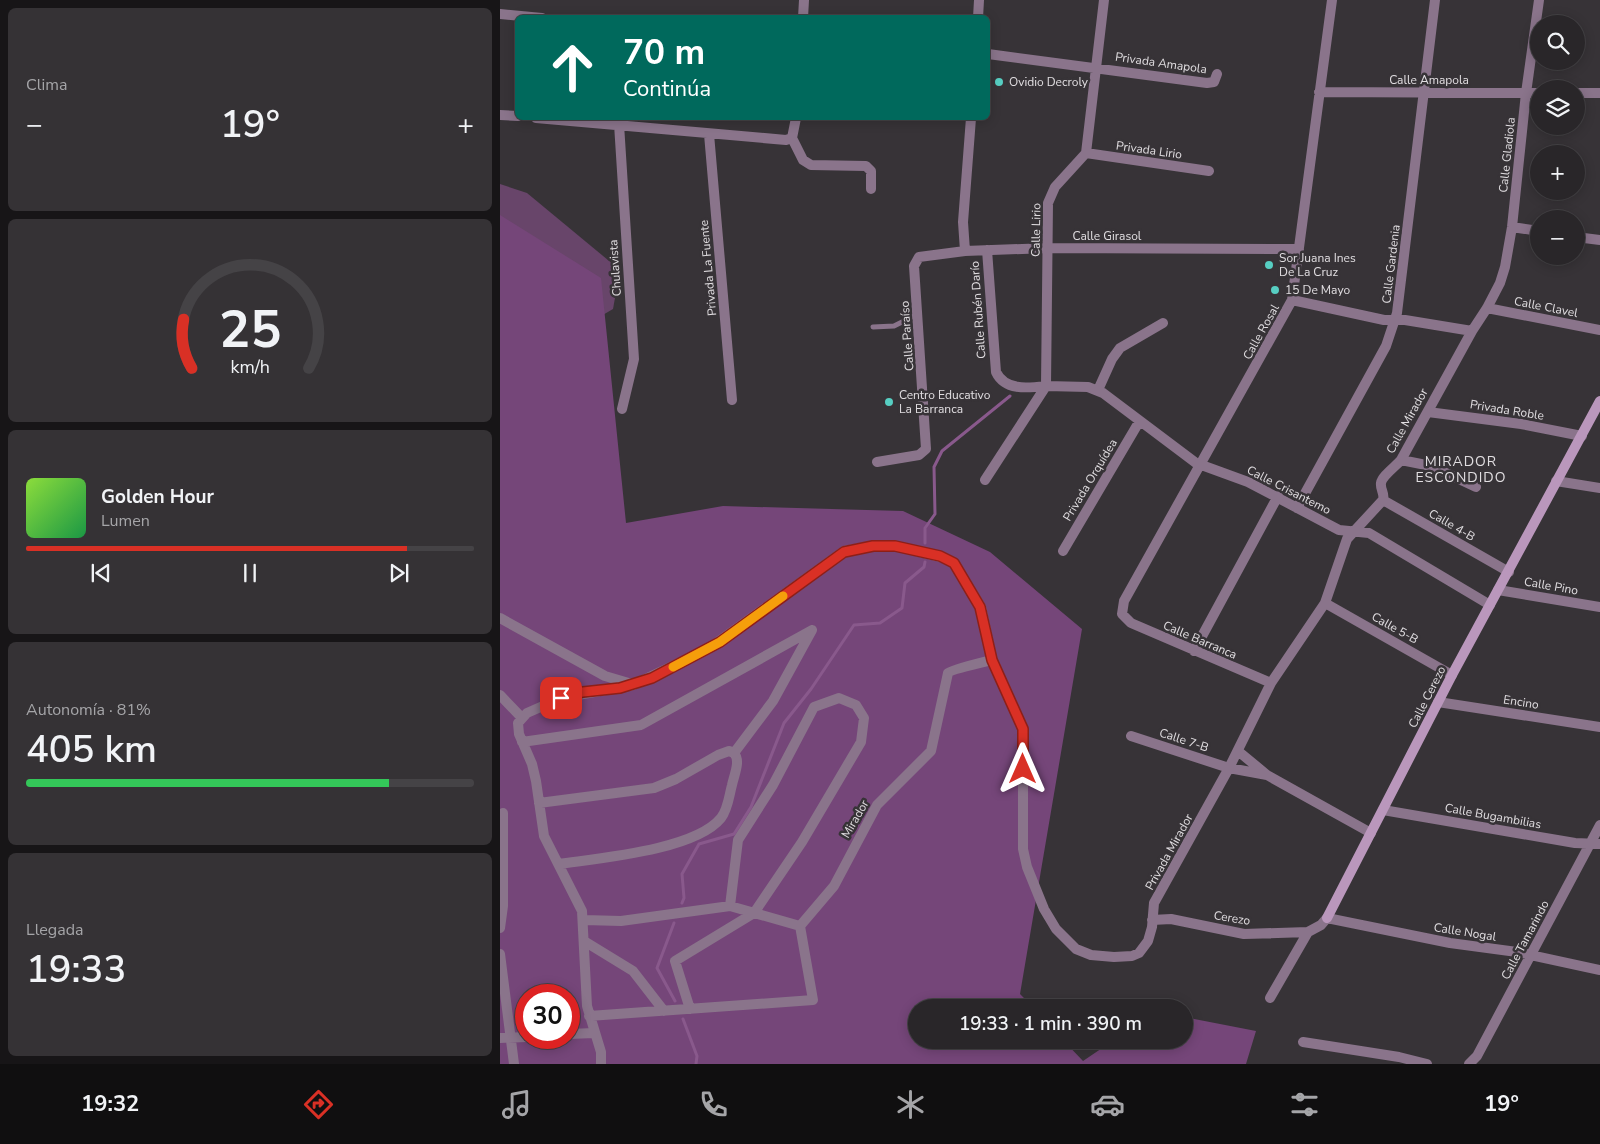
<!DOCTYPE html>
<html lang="es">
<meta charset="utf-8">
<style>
body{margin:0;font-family:"Nunito Sans",sans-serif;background:#353235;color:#f1f3f6;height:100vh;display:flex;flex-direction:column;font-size:19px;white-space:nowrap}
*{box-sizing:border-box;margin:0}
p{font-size:16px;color:#a5a5a8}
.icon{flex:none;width:28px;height:28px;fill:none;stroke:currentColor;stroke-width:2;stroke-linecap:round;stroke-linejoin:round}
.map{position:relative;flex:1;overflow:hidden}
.details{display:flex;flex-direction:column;gap:8px;padding:8px;background:#171517;width:500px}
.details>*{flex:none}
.guide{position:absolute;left:15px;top:15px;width:475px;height:105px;border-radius:8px;box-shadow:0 2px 12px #0003,0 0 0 1px #454346;background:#00695c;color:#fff;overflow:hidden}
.tools{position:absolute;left:1030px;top:15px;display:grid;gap:10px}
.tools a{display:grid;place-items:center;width:55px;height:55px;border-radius:50%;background:#292629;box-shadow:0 2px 12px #0003,0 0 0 1px #454346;font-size:25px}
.speed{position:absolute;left:15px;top:984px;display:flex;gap:10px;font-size:25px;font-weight:700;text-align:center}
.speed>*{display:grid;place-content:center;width:65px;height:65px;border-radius:50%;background:#292629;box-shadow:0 2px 12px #0003,0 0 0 1px #454346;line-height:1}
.speed .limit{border:8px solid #d22;background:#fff;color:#111}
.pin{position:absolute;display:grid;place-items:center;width:42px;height:42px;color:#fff;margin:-21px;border-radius:10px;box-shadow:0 2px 8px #0006}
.me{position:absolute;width:55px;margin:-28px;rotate:0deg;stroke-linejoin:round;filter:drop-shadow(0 0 4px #0008)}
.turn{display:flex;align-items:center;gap:18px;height:105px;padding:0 25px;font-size:22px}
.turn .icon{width:65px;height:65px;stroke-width:2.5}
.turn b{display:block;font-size:35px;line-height:42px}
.big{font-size:38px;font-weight:600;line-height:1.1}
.details .tile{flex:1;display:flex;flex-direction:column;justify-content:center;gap:8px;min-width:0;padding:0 18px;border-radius:8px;background:#353235}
.details .dial{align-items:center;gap:0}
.dial svg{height:130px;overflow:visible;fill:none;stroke:#454346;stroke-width:7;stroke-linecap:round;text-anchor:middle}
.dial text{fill:#f1f3f6;stroke:none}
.song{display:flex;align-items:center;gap:15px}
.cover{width:60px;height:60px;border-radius:8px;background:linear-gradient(135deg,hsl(90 70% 55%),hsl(140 70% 35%))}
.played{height:5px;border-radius:2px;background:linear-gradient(90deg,#d93025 85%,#454346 85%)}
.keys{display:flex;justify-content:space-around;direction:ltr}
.heat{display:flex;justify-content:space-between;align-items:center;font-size:28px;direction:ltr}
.charge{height:8px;border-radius:4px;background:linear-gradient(90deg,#34c759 81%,#454346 0)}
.trip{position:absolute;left:408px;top:999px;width:285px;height:50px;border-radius:25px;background:#292629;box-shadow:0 2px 12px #0003,0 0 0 1px #454346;font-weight:600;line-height:50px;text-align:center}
.tab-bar{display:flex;height:80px;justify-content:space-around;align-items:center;background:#100f10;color:#a5a5a8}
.tab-bar .icon{width:35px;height:35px}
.tab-bar .on{color:#d93025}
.tab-bar b{font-size:22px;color:#f1f3f6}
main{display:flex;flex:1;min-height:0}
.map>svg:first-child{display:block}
</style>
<main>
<section class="details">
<div class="tile"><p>Clima</p>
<div class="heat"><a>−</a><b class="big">19°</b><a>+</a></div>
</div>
<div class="tile dial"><svg viewBox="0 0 100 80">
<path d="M14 69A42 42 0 1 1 86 69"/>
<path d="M14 69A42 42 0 0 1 9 39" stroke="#d93025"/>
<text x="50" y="56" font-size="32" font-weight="700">25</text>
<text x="50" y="72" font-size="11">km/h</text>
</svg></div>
<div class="tile">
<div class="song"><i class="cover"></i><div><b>Golden Hour</b><p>Lumen</p></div></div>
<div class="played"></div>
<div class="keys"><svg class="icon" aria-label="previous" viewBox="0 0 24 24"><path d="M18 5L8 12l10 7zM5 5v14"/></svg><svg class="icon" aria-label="pause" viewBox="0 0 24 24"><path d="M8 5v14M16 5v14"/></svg><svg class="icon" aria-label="next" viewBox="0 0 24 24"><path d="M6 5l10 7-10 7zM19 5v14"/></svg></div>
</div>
<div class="tile"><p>Autonomía · 81%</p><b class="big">405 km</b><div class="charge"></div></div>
<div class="tile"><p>Llegada</p><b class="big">19:33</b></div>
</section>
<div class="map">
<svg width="1100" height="1064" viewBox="0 0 1100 1064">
<rect width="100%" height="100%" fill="#373337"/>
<path fill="#68456a" d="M0,184L27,193L120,270L113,309L0,375Z"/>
<path fill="#754679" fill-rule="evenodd" d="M0,215L101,278L126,523L223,506L403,511L490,552L582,629L520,994L533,1007L416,1008V1040H563L583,1061L614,1040H684V1017L756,1031L746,1064H0ZM26,995H69V1038H26Z"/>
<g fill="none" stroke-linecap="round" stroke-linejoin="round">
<path stroke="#89598c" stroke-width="3" d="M425,543V528L435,514L434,467L442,451L510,396
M182,903L184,898L182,874L199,844L234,834L251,807L284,723L311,689L354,625L380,623L402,608L405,583L424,567L425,562
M174,923L157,968L175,1001
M183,1019L197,1056L196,1064"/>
<path stroke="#8a748b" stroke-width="5" d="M373,327L394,326L418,314"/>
<path stroke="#8a748b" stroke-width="10" d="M0,14L42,18
M303,18L304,0
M478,18L479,0
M488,54L707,83L714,82L717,74
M819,92L1039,93
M1076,93H1100
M0,115L18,116
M36,118L286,140L292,138
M119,124L134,359L122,409
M209,134L232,400
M292,138L303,160L311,165L366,166L371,171V189
M292,138L296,118
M586,153L709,171
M1012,227L1039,231
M1076,237L1100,240
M487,250L496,372C505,391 528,388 546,386L548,203L555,187L586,153L604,0
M465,251L463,222L471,118
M792,300L884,320H905L972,331
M987,308L1100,330
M598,390L612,359L620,348L663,323
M928,412L1021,424L1082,436
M901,460L931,466L976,487
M377,462L419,455L426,449L414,266L419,257L465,251L548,248L799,249
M485,480L546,386L588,387L603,393L696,463L748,482L839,530L869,533L990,605
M1056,481L1100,488
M883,500L1009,572
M797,508L886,346L897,313L935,0
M563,551L639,422
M998,590L1100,607
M825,603L952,675
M0,618L105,676L132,684
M694,651L778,496
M771,683L631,623L622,614L624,601L792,300L832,0
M0,695L22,718
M938,702L1100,727
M631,736L729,768L767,775
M22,742L141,725L312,630
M738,751L767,775L871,833
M234,753L273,701L312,630
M39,803L154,788L176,779L218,755L229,751L234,753
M883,810L1075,843L1100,844
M59,864C100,858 195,850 221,818C228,809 229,796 232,785C234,775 241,761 234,753
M84,920L121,921L230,906L300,926
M652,920L671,919L744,934L808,932
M300,926L334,886L377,805L431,751L448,673C450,670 484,662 492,660
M0,928L3,906V813
M84,941L133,971L164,1011
M0,954L14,1064
M770,998L808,932L821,925L827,918L950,943L1017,952L1100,970
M190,1009L175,961L254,913L302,842L361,742L364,718L356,705L339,698L314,707L273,785L238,840L230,906
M89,1016L313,1000L300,926
M69,1034L94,1033
M0,1038L26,1037
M803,1042L899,1057L927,1064
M101,1064V1052L87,1006L82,911L44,836L36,781L32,764L19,734L18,723L27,713L61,698L133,685L208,649L344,551L373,546H395L440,557L454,563L481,607L492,660L523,729V849L527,867L544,909L556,929L576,949L591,955L614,957L632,956L639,953L648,941L652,927L654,903L729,768L771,683L825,603L847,539L883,500C885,493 880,490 881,483C882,476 896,466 901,460L972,331L987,308L1000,283L1005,267L1012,227L1026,93L1039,0
M969,1064L977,1056L1100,825"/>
<path stroke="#ba97bc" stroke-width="10" d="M827,918L952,675L1100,401"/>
</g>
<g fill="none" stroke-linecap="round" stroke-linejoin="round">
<g stroke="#8d1f18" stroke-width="12">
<path id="route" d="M61,698L83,692L120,688L152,678L220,642L344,552L373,546H395L440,556L454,563L480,607L492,660L523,729V769"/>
</g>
<use href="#route" stroke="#d93025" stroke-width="9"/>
<path stroke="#f59e0b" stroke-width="9" d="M173,667L220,642L283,596"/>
</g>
<g fill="#57cec2" stroke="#373337" stroke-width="2">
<circle cx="499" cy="82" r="5"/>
<circle cx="769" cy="265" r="5"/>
<circle cx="775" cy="290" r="5"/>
<circle cx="389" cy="402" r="5"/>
</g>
<g text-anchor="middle" stroke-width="5" stroke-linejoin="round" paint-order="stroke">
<g font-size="12" fill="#e1dee1" stroke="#373337">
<text transform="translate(661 63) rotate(8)" y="4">Privada Amapola</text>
<text x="929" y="84">Calle Amapola</text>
<text transform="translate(649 150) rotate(8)" y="4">Privada Lirio</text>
<text transform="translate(1007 155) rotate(-84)" y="4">Calle Gladiola</text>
<text transform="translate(536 230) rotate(-89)" y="4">Calle Lirio</text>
<text x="607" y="240">Calle Girasol</text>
<text transform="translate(891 264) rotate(-83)" y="4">Calle Gardenia</text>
<text transform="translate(115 268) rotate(-94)" y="4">Chulavista</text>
<text transform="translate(208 268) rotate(-95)" y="4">Privada La Fuente</text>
<text transform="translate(1046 307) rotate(11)" y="4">Calle Clavel</text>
<text transform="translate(478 310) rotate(-94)" y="4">Calle Rubén Darío</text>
<text transform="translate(761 332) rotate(-61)" y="4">Calle Rosal</text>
<text transform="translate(407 336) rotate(-94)" y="4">Calle Paraíso</text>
<text transform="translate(1007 410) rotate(9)" y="4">Privada Roble</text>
<text transform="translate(907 421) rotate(-61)" y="4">Calle Mirador</text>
<text transform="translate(590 480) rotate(-59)" y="4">Privada Orquídea</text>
<text transform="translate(789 490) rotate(27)" y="4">Calle Crisantemo</text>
<text transform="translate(952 525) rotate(30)" y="4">Calle 4-B</text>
<text transform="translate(1051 586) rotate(10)" y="4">Calle Pino</text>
<text transform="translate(895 628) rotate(29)" y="4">Calle 5-B</text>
<text transform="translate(700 640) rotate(23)" y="4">Calle Barranca</text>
<text transform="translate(927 697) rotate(-63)" y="4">Calle Cerezo</text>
<text transform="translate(1021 702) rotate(9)" y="4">Encino</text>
<text transform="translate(684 740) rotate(18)" y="4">Calle 7-B</text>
<text transform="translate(993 816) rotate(10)" y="4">Calle Bugambilias</text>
<text transform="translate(355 819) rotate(-60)" y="4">Mirador</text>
<text transform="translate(669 852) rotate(-61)" y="4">Privada Mirador</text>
<text transform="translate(732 918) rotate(9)" y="4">Cerezo</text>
<text transform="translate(965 932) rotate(9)" y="4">Calle Nogal</text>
<text transform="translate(1025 940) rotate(-62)" y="4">Calle Tamarindo</text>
</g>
<g font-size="12" fill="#e1dee1" stroke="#373337" text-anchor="start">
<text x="509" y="86">Ovidio Decroly</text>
<text x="779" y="262">Sor Juana Ines<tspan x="779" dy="14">De La Cruz</tspan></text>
<text x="785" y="294">15 De Mayo</text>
<text x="399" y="399">Centro Educativo<tspan x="399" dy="14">La Barranca</tspan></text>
</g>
<g font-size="14" letter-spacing="1" fill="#e1dee1" stroke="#373337">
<text x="961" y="466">MIRADOR<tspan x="961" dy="16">ESCONDIDO</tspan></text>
</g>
</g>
</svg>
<div class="tools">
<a><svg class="icon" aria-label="search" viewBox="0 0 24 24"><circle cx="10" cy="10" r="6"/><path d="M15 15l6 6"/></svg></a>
<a><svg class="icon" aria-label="layers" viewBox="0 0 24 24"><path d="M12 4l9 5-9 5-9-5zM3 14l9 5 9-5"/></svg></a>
<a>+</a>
<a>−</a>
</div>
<div class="speed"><div class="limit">30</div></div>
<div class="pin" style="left:61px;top:698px;background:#d93025"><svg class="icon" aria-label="arrive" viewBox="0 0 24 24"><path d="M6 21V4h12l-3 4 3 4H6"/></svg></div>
<svg class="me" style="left:523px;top:769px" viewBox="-20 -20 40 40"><path d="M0-17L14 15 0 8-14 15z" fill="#d93025" stroke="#fff" stroke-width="4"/></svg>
<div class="trip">19:33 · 1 min · 390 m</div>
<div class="guide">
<div class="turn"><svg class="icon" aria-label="ahead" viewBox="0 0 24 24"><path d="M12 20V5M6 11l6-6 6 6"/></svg><div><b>70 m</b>Continúa</div></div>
</div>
</div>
</main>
<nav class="tab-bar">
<b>19:32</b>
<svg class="icon on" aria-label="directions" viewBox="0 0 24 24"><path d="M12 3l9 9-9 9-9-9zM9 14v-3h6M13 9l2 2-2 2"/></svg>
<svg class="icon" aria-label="music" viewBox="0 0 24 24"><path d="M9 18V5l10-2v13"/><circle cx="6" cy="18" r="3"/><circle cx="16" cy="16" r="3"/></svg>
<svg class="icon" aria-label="phone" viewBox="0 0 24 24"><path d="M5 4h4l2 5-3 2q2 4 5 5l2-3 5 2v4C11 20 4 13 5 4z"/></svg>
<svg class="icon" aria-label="climate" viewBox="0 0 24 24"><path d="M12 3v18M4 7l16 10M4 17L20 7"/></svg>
<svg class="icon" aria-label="car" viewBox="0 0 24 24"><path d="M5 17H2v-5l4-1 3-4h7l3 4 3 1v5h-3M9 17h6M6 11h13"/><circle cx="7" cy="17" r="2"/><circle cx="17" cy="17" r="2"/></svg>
<svg class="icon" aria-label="filters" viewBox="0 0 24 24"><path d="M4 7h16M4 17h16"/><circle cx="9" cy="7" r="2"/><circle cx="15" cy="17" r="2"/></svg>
<b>19°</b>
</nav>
